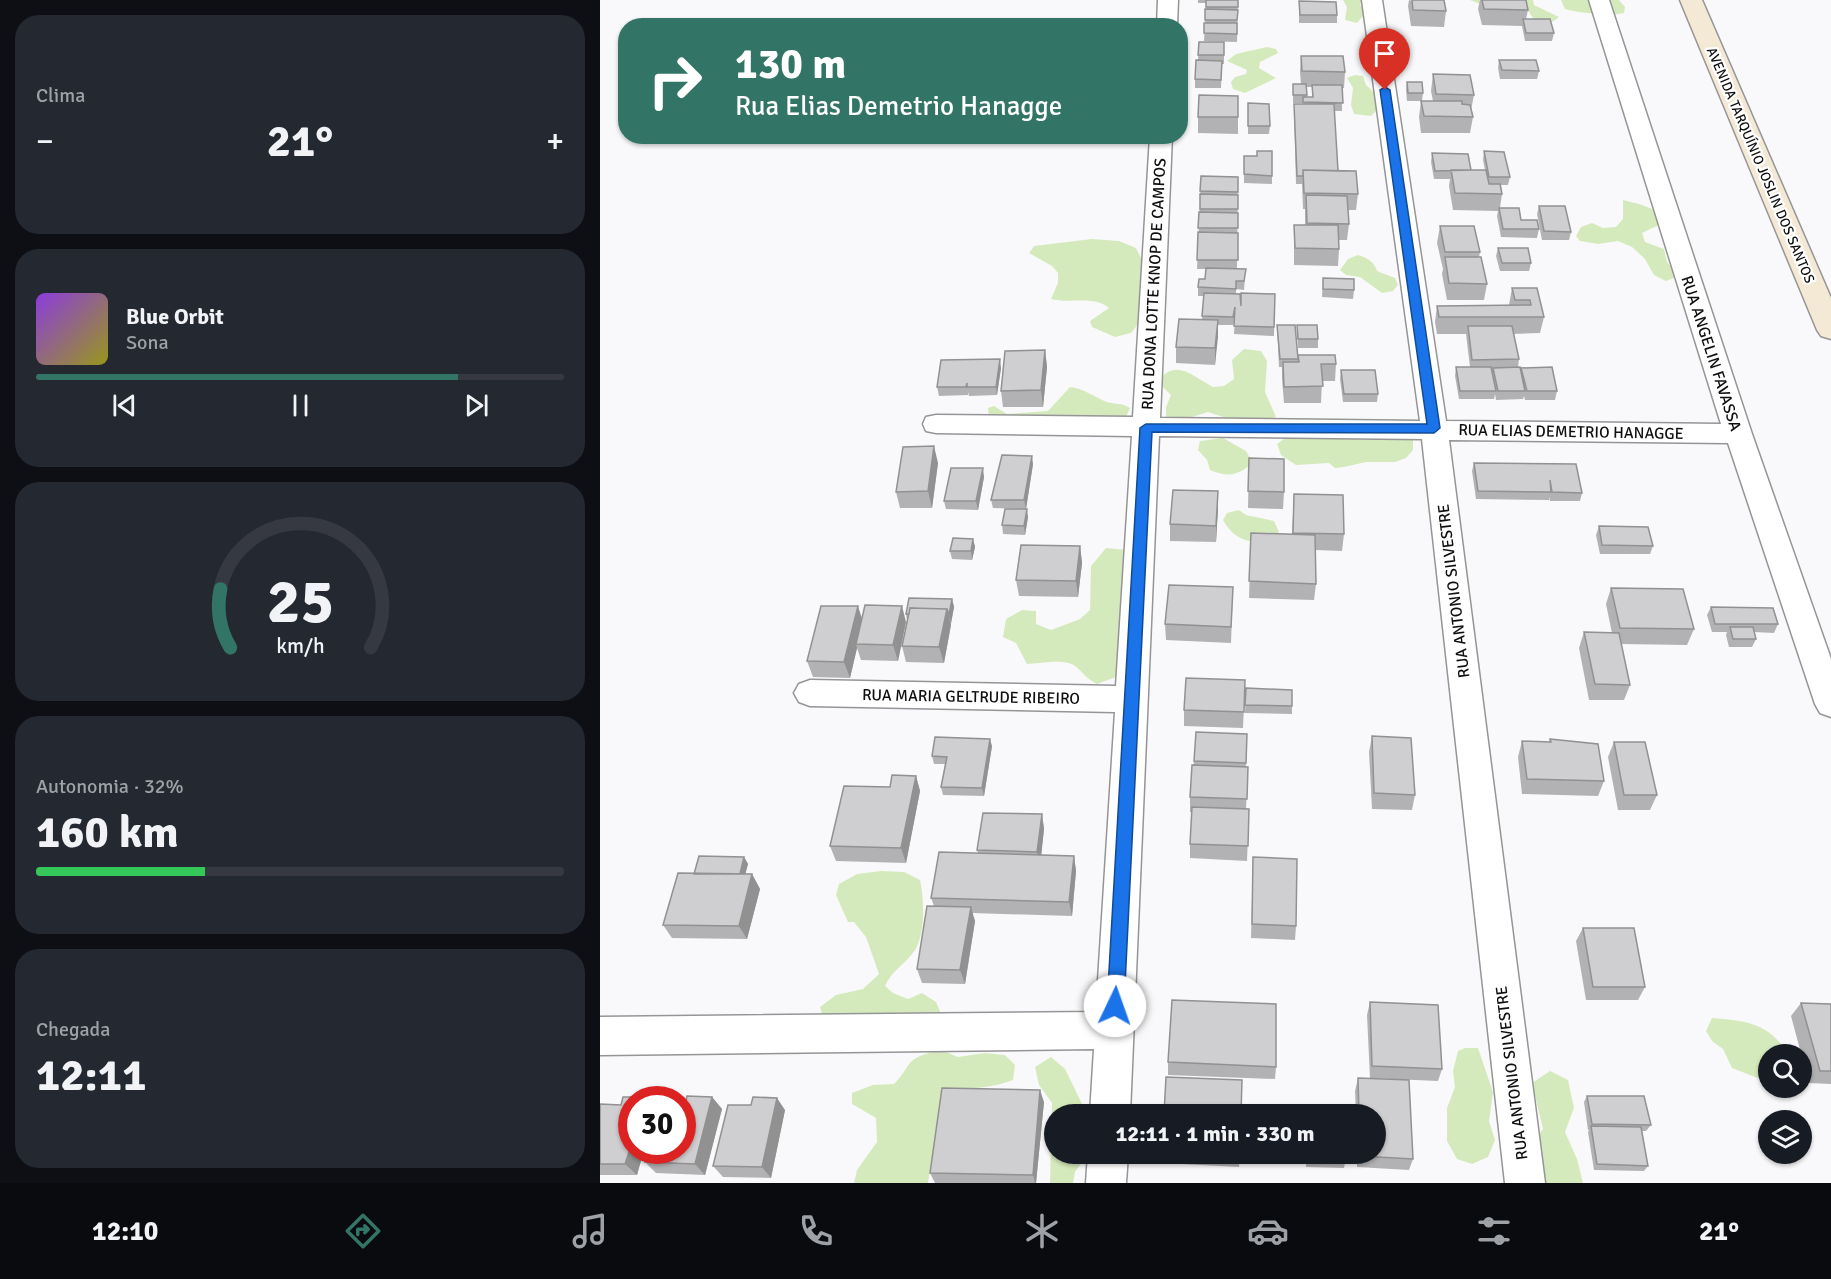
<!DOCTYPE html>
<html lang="pt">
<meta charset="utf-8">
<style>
body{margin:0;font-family:Signika,sans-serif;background:#242831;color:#f1f3f6;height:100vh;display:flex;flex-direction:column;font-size:22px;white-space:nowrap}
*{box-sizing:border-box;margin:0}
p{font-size:20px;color:#9ea1a6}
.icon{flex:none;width:33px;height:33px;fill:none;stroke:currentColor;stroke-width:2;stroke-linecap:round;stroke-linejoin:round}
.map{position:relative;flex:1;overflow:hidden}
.details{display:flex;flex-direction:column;gap:15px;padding:15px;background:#0d0f14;width:600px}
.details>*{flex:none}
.banner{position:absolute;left:18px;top:18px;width:570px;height:126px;border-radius:24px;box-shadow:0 2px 4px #0004;background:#327566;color:#fff;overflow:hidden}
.tools{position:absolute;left:1158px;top:1044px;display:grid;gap:12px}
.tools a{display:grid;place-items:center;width:54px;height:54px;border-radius:50%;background:#171b24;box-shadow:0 2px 4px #0004;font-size:30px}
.speed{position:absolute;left:18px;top:1086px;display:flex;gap:12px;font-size:30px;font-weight:700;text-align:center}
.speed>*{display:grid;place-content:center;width:78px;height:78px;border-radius:50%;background:#171b24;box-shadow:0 2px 4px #0004;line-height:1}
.speed .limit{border:9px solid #d22;background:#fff;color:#111}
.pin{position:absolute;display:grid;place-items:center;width:51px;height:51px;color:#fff;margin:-62px -26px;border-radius:50% 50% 50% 0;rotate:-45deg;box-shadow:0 0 6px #0007}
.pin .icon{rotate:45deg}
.me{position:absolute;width:66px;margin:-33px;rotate:3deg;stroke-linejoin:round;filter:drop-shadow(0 0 4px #0008)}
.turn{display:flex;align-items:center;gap:21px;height:126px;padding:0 18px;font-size:27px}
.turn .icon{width:78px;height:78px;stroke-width:2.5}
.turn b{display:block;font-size:42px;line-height:51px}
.big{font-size:45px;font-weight:800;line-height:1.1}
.details .tile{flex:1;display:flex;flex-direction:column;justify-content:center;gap:9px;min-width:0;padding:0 21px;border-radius:24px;background:#242831}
.details .dial{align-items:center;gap:0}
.dial svg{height:156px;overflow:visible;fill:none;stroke:#363941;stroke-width:7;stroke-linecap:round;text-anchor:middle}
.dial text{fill:#f1f3f6;stroke:none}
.song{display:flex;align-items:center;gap:18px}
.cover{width:72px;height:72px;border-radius:9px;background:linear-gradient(135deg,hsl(270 70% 55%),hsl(60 70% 35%))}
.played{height:6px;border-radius:3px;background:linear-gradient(90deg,#327566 80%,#363941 80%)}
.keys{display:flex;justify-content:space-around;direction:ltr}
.heat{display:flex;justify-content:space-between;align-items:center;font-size:33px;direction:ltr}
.charge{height:9px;border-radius:4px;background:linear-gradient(90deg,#34c759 32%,#363941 0)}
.trip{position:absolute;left:444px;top:1104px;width:342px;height:60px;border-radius:30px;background:#171b24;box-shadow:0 2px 4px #0004;font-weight:800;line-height:60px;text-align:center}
.tab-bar{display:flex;height:96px;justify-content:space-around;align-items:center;background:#090b0e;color:#9ea1a6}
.tab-bar .icon{width:42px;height:42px}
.tab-bar .current{color:#327566}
.tab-bar b{font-size:27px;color:#f1f3f6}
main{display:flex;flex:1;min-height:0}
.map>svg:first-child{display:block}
</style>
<main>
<section class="details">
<div class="tile"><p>Clima</p>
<div class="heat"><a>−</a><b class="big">21°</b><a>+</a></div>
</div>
<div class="tile">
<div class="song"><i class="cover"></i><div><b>Blue Orbit</b><p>Sona</p></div></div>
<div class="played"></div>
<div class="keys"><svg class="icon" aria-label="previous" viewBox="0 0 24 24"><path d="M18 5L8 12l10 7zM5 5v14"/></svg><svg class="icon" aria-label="pause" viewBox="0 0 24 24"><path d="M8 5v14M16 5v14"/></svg><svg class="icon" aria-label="next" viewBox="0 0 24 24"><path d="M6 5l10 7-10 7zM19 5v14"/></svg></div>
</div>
<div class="tile dial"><svg viewBox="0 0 100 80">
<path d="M14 69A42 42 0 1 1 86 69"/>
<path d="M14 69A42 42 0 0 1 9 39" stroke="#327566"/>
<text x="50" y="56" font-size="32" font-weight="700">25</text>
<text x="50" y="72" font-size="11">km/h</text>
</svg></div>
<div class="tile"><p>Autonomia · 32%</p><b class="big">160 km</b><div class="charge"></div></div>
<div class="tile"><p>Chegada</p><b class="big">12:11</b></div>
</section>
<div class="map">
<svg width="1231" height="1183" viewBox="0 0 1231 1183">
<rect width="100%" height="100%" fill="#f9f9fb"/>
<path fill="#d5eabc" d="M743,0H764L760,4L765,14L757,23L745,20L747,7Z
M870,0H933L934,5L959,17C951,24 947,24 936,22L926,8L883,5Z
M961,0H1019L1025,7L1024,13C1012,16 977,13 965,9Z
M667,47L676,49L678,53L660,62L659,68L676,78L645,93L633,89L631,82L635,77L646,74L647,70L627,61L636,54Z
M755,75L763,76L766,85L778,96V109L771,116L754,114L751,105L753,88L747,78Z
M1023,200C1038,204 1058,207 1065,222L1042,233L1045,242L1064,249L1067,262L1079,276L1066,281L1054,275L1045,259L1032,247L1018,241L998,244L980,241L976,236L981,227L992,223L1003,228L1016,227L1023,219Z
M492,239L519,241L536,248L543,262L540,298L544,309L543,318L531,333L515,337L492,327L490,321L509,308C494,295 470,304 451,299L458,283V273L452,266L429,253L434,246Z
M758,255C767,258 774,261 777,271L795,278L798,285L793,291L782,293L760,277L746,275L740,270L748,259Z
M644,349L661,351L667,361L665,392L676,417L663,422L632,420L608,412L579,421L566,417V407L571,395L558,382C575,356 595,378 613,387L624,386L634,379L632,360Z
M470,387C486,389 493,397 507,402C515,405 522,402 530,408L525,419H389L388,408L394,406L407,414L448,411Z
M804,433L813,439V450L806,458L795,462H766L744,467L735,468L729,463L696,465L681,455L677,444L688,436L747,434L760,440H768Z
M623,438L646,451L653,463C638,475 629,478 610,470L607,460L598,450L600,441Z
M639,510L646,515L674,521L679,532C661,549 635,543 623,520L627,513Z
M506,548L527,550V626L518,656L516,677L497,684C484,677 484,673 475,666C464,658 440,664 427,664L416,643L403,637L406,619L422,610L436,611V624L451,630L480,619L490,610L491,566Z
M281,871L304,872L320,880C324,899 326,932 315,950C306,964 292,970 285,986L293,993L308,999L322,993L336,1002L342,1016L223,1017L220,1007L236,995L263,989L279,974L266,937L254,922H248L236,895L239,884L257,874Z
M1112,1018C1147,1021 1169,1023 1188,1054H1168V1082L1132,1068L1123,1049L1112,1041L1106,1031Z
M865,1048H878L893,1092L889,1121L895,1140L888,1157L872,1164L857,1159L847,1141V1108L855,1087L853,1071L858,1051Z
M333,1052H346L358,1057L385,1053L405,1055L415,1065L413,1080C387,1091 365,1084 341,1099L328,1183H254L257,1170L277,1142L276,1118L252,1104V1093L273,1085L294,1084C311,1067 305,1058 333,1052Z
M451,1057L465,1069L487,1114H454V1154H488L475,1172L473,1183H450L452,1103L439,1085L435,1067Z
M950,1071L968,1080L974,1108L965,1132L977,1159L983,1183H933L929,1147L943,1129L932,1083Z"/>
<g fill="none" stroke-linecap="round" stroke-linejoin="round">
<g stroke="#959597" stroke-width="3">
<path id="minor" d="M558,0H578L577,26H557Z
M762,0H782L846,421L1121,424L989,0H1009L1152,434L1231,659V717L1220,713L1215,704L1128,443L849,440L945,1183H905L822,439L559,436L530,1114H490L494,1049L0,1055V1017L496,1012L515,712L210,706L199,702L194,693L199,684L210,680L516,686L532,436L336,433L326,431L323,424L326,417L336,415L533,417L550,136H572L560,418L820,421Z
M488,1154H528L526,1183H486Z"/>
</g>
<g stroke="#959597" stroke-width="3">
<path id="secondary" d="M1080,0H1102L1231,298V339L1221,336L1217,330Z"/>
</g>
<use href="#minor" fill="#fff" fill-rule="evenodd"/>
<use href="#secondary" fill="#f4e9d4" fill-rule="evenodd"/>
</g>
<path fill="#b2b2b4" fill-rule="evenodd" d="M598,0H638L637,42L604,41L606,3H598Z
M809,0L846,11L844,27L811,26L808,6Z
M880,0H926L928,10L926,19L954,33L952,41H925L922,26L882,25L878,9Z
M699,1L737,15V23H699Z
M599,42H624V64H622L621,88H595V79L598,60Z
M701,56L745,72L744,88H742V111H734L738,171L758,194L756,210H748L749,224L747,240H738L739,249L738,266L694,265V225H705V209H703L702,184H696L694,112V104H703V103H693V84H701L700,72ZM707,87H712V97H707Z
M899,60L939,71L937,79H900L898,68Z
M833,74L874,95L871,110L873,117L870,133H821L819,117L821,101H807L806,90L807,82L823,93L822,101H833L831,91Z
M638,96V134L598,133V117Z
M648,103L670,126L669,134H648Z
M884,151L910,177L908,185H901L902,194L900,208L939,229L937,238L901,237L897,216L898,211L853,210L849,186L850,179H834L831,162L832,153L871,170H885L883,160Z
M644,156H657L672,176V184L644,183Z
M601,176L638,177L637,269L645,277L644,290L636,289V294L641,306L675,294L674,336L634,334L635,319L633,325H618L615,365L576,363V347L602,320L604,296H598V287L605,279L606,269H597Z
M939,206L971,232L969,240H942L937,214Z
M840,226L880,252L879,257L887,284L884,300H847L842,274L843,269L837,243Z
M898,248L931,263L929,271H900L896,256Z
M723,278L754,290L753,299L722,297Z
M912,288H937L944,317L940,333L913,334L919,359L918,367L921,370V368L957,391L955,400H925L924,396L923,399L896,400L895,394L894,399H859L855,376L856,367H870L866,334H837L835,322L837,306L909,305Z
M677,325L698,359V362V355L736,364L735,381H722L721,403H684L682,379V367H679Z
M697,325L718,339V348H698Z
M445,350L447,367L443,407H403L401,391Z
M401,368L397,395L369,396L368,392V395L339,396L337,387Z
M741,370L778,394L777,402H743L740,379Z
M649,458L684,492L683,509L648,508Z
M338,463L332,508H300L296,492Z
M874,463L982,493L980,501H950L949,497V500L876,499L872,471Z
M433,464L426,509L393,508L391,500Z
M384,477L378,510L346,509L344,501Z
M694,494L744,534L742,551L715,550L716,584L714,600L649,598L651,533L692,534Z
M618,508L616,542L570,541V524Z
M428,517L425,535L403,534L402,525Z
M999,526L1053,546L1050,554H1000L996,535Z
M373,539L375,547L372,560L352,559L350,551Z
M480,546L482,563L478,597L419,596L416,580Z
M633,587L631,643L566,640L565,624Z
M1011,588L1094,629L1087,645L1021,644L1030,685L1024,700H989L979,648L984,632L1012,633L1006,604Z
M352,599L354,607L344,663L306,662L302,646L307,621L306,614Z
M1111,607L1178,624L1174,633L1154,632L1156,639L1152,647H1129L1126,635L1127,632H1112L1107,615Z
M262,619L306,622L298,661L261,660L257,648L250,678L213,677L207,661Z
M645,680L643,728L584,726V710Z
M646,688L692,706V714L645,713Z
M647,734L646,767H648L646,809H649L647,861L590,858V844L592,812H590V797L594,761Z
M772,736L815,795L812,810L772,809L769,752Z
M950,739L1004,781L998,796L922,794L918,757L922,741L949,742Z
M1014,742L1057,795L1050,810H1018L1008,757Z
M392,746L384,796L343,795L341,787L345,764H334L332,756Z
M316,776L320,791L306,863L236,861L230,846L290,787Z
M442,814L444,829L441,855L474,856L476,871L472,916L372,913L375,921L365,984L322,983L317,969L334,906L331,898L378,853L377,850Z
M144,857L148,864L145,874H152L160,889L147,939L72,938L63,925L94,874Z
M653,857L696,926L695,940L651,938Z
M983,928L1045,987L1038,1000H986L976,941Z
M770,1002L842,1069L838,1081L770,1078L767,1015Z
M1201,1003L1231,1004V1084L1209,1083L1191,1016Z
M568,1062L676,1067L675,1079L568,1075Z
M758,1078L813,1159L809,1170L757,1167V1154H776V1114H756L755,1091Z
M987,1096L1051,1125L1046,1131H1042L1048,1166L1044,1171L994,1170L988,1132L989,1130H988L984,1102Z
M23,1097H45L47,1100H32V1150H44L37,1175H0V1104L21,1105Z
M112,1097L122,1109L105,1175L56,1173L45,1162L85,1105Z
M444,1102L436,1183H335L330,1173Z
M151,1105L185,1110L171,1178L123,1177L113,1166Z
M562,1154H640L639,1167L563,1163Z
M706,1154H745V1163L744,1168L706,1167Z"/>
<path fill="#919192" d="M618,320V337L615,365V348Z
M445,350L447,367L443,407L441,390Z
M400,359L401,368L397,395L396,387Z
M334,446L338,463L332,508L328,491Z
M432,456L433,464L426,509L424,500Z
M383,468L384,477L378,510L376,501Z
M618,491V508L616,542V526Z
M427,509L428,517L425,535L424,526Z
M373,539L375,547L372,560L371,551Z
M480,546L482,563L478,597L476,581Z
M352,599L354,607L351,623L349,615Z
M258,606L263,622L256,644L257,648L250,678L244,662Z
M302,606L306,622L298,661L293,645Z
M347,609L351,625L344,663L339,647Z
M390,739L392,746L384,796L382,788Z
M316,776L320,791L306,863L301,848Z
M442,814L444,829L440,867L437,852Z
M474,856L476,871L472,916L469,902Z
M144,857L148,864L142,887L138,879Z
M152,874L160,889L147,939L139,926Z
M371,907L375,921L365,984L360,970Z
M440,1090L444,1102L436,1183H435L433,1175Z
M112,1097L122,1109L105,1175L95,1164Z
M177,1098L185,1110L171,1178L162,1167Z
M32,1143V1150H44L37,1175L25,1164Z"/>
<path fill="#cfcfd1" stroke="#919192" stroke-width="1.5" d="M606,0H638V7H606Z
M812,0H844L846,11L813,10Z
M882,0H926L928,10L884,9Z
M699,1L736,2L737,15H700Z
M605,9L638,10L637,20H605Z
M923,19H950L954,33H926Z
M604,23H637V34L604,33Z
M599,42H624V55H598Z
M701,56H743L745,72L702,71Z
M596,60L622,61L621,80L595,79Z
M899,60H936L939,71L902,70Z
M833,74L870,75L874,95L836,94Z
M807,82H822L823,93H808Z
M693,84H706L707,95H693Z
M712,85H742L743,103L703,102V97H713Z
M599,95L638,96V117H598Z
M821,101H862V104L870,105L873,117L824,116Z
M648,103L669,104L670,126H648Z
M694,104H734L738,171L703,170V176H697Z
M657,151H672V176L644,174V156H657Z
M884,151L904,152L910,177H889Z
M832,153L868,154L871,170L835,171Z
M703,170L756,171L758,194L704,193Z
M851,170H886L889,184H900L902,194L855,193Z
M601,176L638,177V192L600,191Z
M600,194L638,195V209H600Z
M706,195L747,196L749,224L707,223Z
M939,206H965L971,232L944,231Z
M899,208H919L921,220H937L939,229H903Z
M599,212L638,213V228H598Z
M694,225H738L739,249L695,248Z
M840,226H874L880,252H845Z
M598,232L638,233V260H597Z
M898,248H928L931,263H902Z
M845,257H881L887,284L849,283Z
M606,268L646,269L644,281H636V289L598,287L599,279H605Z
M723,278L754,279V290L723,289Z
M912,288H937L944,317H839L837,306L931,305L930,300H915Z
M604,293L640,294L641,306V293L675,294L674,327L634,326L635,307L633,317L602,316Z
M579,319L618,320L615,348L576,347Z
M677,325H695L698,359H680Z
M697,325H717L718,339H698Z
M868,326H912L919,359L872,360Z
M445,350L441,390L401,391L405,351Z
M698,355H735L736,364H721L723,386L684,387L683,362H699Z
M400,359L396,387H367V383L366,387H337L341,360Z
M856,367H891L896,391H860Z
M920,367L925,391H898L893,368Z
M952,367L957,391H927L921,368Z
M741,370H775L778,394H744Z
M334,446L328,491L296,492L303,447Z
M402,455L432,456L424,500H391Z
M649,458L684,459V492L648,491Z
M874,463L976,464L982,493L952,492L950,480L951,492L878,491Z
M351,468H383L376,501H344Z
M573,490L618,491L616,526L570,524Z
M694,494L743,495L744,534L693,533Z
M405,509H427L424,526L402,525Z
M999,526L1048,527L1053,546L1002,545Z
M651,533L715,535L716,584L649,581Z
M353,538L373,539L371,551H350Z
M421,545L480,546L476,581L416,580Z
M569,585L633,587L631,627L565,624Z
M1011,588L1083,589L1094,629L1020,628Z
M309,598L352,599L349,615L347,609L310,608L309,614H306Z
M265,605L302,606L293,645L256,644Z
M221,606H258L244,662L207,661Z
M1111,607L1173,608L1178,624H1115Z
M310,608L347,609L339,647L302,646Z
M1130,627H1153L1156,639H1133Z
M984,632L1019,633L1030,685L995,684Z
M586,678L645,680L644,712L584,710Z
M646,688L692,690V706L645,705Z
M596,732L647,734L646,763L594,761Z
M772,736L811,738L815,795L774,793Z
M335,737L390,739L382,788L341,787L347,757L332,756Z
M950,739L998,744L1004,781L927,779L922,741L951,742Z
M1014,742H1045L1057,795H1024Z
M592,765L648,767L647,799L590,797Z
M292,775L316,776L301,848L230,846L244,786L290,787Z
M592,807L649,809L648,846L590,844Z
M383,813L442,814L437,852L377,850Z
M339,852L474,856L469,902L331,898Z
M99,856L144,857L140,874H94Z
M653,857L697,859L696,926L652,924Z
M78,873L152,874L139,926L63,925Z
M327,906L371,907L360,970L317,969Z
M983,928H1034L1045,987H993Z
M572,1000L676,1004V1067L568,1062Z
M770,1002L838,1005L842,1069L772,1066Z
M1201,1003L1231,1004V1071H1220Z
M566,1077L642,1080L641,1114H564Z
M758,1078L809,1080L813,1159L760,1156V1154H776V1114H759Z
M342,1088L440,1090L433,1175L330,1173Z
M87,1096L112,1097L95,1164L45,1162L48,1150H82V1105H85Z
M987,1096H1044L1051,1125L992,1124Z
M23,1097H45L44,1100H32V1143L25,1164H0V1104L21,1105Z
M153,1097L177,1098L162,1167L113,1166L128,1105H151Z
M991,1126L1041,1127L1048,1166L997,1164Z
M592,1154H640V1156Z
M707,1154H745V1163L707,1161Z"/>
<path fill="#1a73e8" stroke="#114b97" stroke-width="1.5" d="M785,87L790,90L840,428L834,433L552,432L524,1006L521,1012L515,1014L509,1012L507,1006L540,428L546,424H827L780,90Z"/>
<g text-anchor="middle" stroke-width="4.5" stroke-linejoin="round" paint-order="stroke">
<g font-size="14" fill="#0f0f10" stroke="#fff">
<text transform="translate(1161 165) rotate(67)" y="5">AVENIDA TARQUÍNIO JOSLIN DOS SANTOS</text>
</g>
<g font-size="16" fill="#0f0f10" stroke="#fff">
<text transform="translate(553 284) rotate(-87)" y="6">RUA DONA LOTTE KNOP DE CAMPOS</text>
<text transform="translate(1112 353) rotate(72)" y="6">RUA ANGELIN FAVASSA</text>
<text transform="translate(971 431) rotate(1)" y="6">RUA ELIAS DEMETRIO HANAGGE</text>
<text transform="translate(853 591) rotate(-97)" y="6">RUA ANTONIO SILVESTRE</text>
<text transform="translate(371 696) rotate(1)" y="6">RUA MARIA GELTRUDE RIBEIRO</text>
<text transform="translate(911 1073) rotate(-97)" y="6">RUA ANTONIO SILVESTRE</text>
</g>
</g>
</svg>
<div class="tools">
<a><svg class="icon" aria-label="search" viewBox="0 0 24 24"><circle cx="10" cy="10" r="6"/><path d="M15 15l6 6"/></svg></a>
<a><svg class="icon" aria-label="layers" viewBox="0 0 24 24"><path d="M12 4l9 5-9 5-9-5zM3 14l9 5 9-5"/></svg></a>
</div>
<div class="speed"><div class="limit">30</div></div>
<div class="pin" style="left:785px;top:90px;background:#d93025"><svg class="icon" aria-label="arrive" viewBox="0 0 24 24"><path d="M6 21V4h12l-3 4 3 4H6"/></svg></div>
<svg class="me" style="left:515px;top:1006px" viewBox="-20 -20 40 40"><circle r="19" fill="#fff"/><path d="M0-13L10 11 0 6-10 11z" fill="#1a73e8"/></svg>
<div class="trip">12:11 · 1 min · 330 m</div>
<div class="banner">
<div class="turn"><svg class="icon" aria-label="right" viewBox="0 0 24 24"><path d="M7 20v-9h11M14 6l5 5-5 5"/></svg><div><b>130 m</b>Rua Elias Demetrio Hanagge</div></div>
</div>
</div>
</main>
<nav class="tab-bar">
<b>12:10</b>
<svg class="icon current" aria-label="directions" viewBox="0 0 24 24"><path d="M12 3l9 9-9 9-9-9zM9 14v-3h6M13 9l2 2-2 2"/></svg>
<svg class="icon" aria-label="music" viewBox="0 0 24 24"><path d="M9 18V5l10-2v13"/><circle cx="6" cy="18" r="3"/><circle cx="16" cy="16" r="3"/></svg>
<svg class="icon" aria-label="phone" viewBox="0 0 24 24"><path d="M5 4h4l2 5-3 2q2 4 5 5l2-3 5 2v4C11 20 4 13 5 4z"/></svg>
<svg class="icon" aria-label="climate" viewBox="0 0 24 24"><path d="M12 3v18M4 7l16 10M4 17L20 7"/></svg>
<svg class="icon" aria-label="car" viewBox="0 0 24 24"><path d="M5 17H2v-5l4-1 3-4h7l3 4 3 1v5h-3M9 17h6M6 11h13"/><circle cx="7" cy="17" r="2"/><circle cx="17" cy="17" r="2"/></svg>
<svg class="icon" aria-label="filters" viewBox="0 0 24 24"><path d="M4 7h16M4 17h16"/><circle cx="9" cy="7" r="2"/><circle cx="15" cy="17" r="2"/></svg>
<b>21°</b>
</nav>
